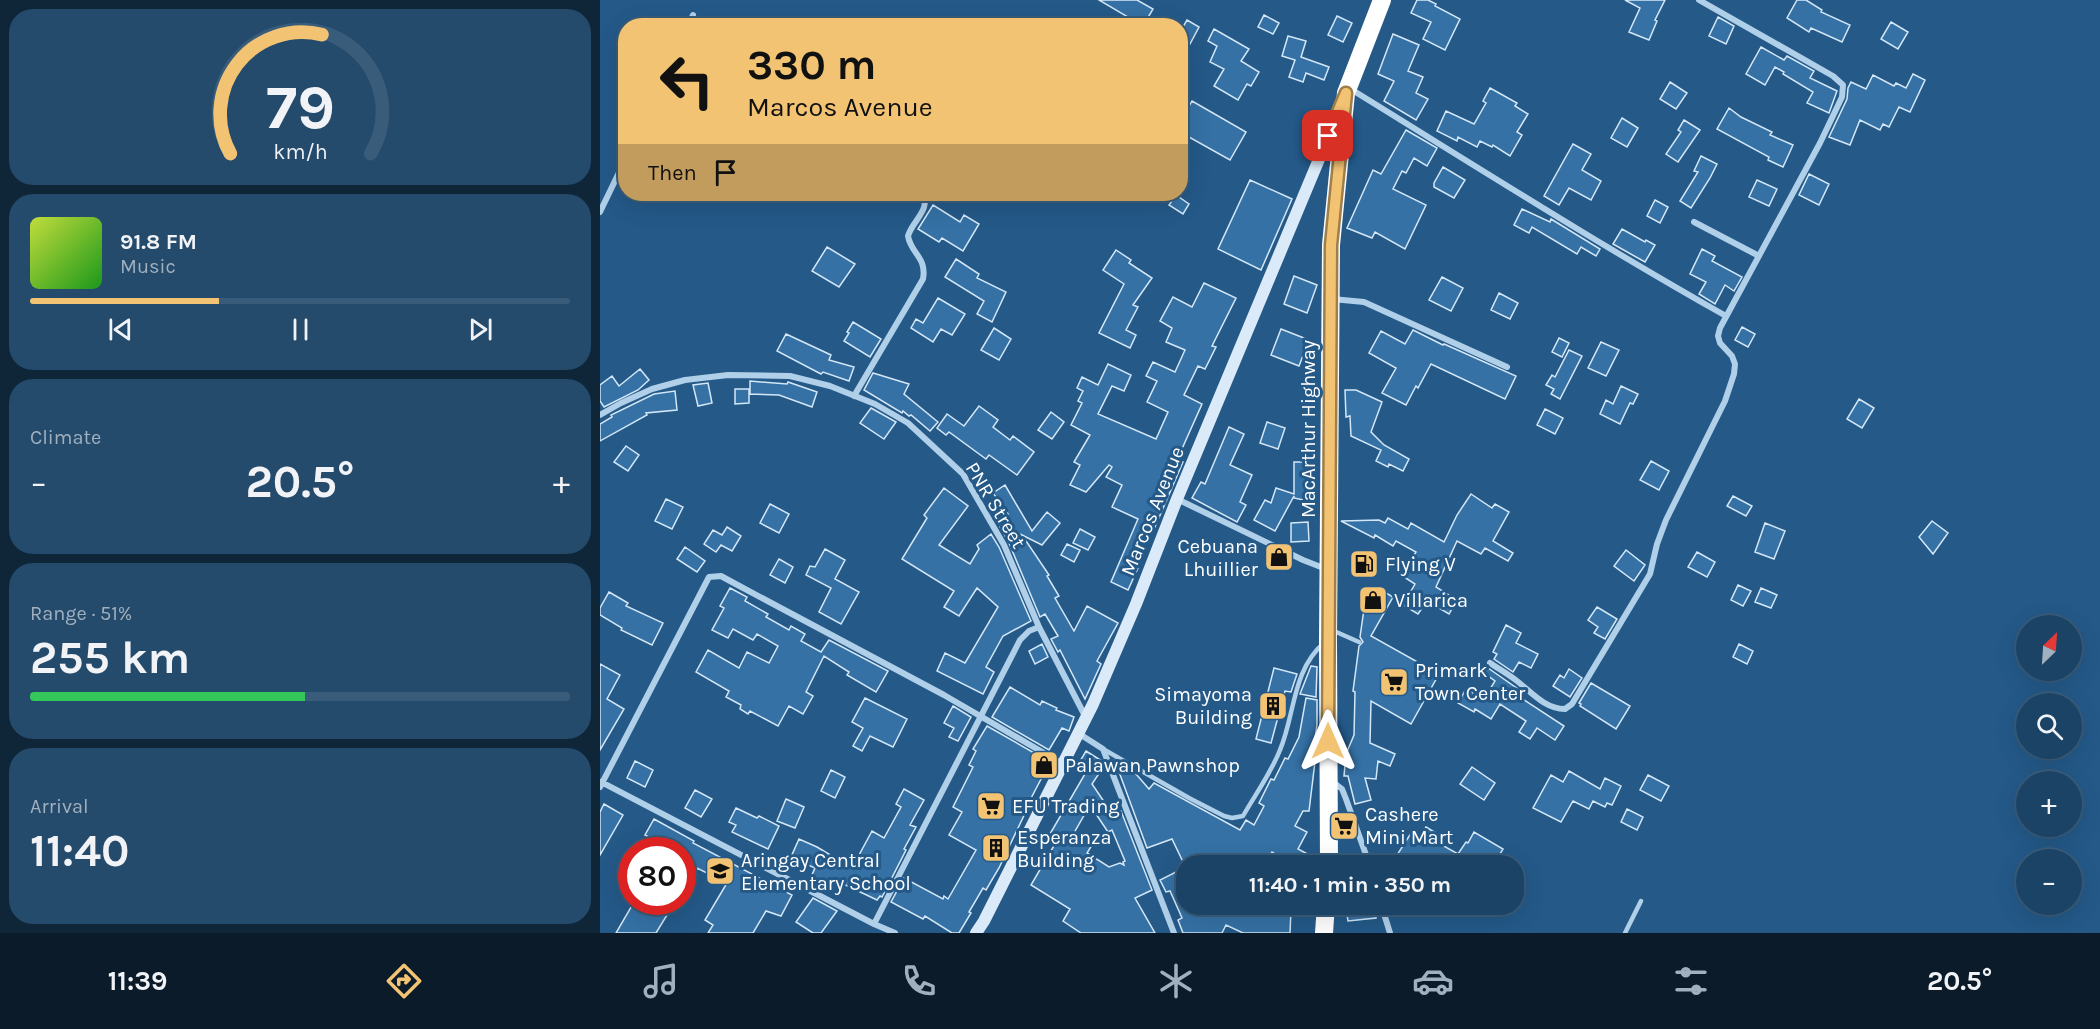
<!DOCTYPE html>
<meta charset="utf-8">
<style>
body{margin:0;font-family:Karla,sans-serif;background:#244a6c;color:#f1f3f6;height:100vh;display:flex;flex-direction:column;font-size:22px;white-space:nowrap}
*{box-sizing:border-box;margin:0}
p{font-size:20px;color:#a0b0bf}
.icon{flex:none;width:33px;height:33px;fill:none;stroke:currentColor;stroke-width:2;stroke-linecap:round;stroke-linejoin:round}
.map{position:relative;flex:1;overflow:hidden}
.drawer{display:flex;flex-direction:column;gap:9px;padding:9px;background:#0f2538;width:600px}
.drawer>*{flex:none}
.banner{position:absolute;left:18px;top:18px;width:570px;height:183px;border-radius:24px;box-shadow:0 6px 24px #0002,0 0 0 2px #395c7a;background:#f3c374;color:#111;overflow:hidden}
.needle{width:39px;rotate:25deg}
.buttons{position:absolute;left:1416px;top:615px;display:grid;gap:12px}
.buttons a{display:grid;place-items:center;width:66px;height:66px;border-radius:50%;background:#1b4366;box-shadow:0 6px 24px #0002,0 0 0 2px #395c7a;font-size:30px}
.speed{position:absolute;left:18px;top:837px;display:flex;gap:12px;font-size:30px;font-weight:700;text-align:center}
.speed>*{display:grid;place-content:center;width:78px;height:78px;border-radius:50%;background:#1b4366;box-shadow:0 6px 24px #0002,0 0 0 2px #395c7a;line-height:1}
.speed .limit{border:9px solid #d22;background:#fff;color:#111}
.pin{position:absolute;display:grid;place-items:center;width:51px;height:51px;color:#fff;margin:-26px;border-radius:12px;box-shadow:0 3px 9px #0006}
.me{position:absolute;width:66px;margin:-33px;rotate:0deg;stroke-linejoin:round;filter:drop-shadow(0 0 4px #0008)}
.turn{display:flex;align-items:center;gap:21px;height:126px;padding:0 30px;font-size:27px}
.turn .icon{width:78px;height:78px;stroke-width:2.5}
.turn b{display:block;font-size:42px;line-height:51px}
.then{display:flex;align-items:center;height:57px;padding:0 30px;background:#0003;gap:12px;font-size:22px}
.big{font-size:45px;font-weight:700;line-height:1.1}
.drawer .card{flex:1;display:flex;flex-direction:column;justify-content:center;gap:9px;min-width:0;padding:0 21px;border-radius:24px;background:#244a6c}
.drawer .dial{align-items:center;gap:0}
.dial svg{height:156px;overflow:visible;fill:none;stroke:#395c7a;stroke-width:7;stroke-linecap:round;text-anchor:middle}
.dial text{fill:#f1f3f6;stroke:none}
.song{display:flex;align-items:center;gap:18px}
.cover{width:72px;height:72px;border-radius:9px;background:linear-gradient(135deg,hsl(70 70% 55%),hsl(120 70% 35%))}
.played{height:6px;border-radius:3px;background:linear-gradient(90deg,#f3c374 35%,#395c7a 35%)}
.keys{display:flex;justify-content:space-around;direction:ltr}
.heat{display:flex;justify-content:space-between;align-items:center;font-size:33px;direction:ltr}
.charge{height:9px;border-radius:4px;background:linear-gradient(90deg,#34c759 51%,#395c7a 0)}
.trip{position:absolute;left:576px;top:855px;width:348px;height:60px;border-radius:24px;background:#1b4366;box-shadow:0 6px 24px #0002,0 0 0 2px #395c7a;font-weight:700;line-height:60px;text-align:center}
.tabs{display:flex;height:96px;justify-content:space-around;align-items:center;background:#0b1b29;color:#a0b0bf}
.tabs .icon{width:42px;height:42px}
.tabs .on{color:#f3c374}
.tabs b{font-size:27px;color:#f1f3f6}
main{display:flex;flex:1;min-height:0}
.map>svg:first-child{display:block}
</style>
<main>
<section class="drawer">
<div class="card dial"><svg viewBox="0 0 100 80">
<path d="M14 69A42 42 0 1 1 86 69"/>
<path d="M14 69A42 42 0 0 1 61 8" stroke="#f3c374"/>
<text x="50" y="56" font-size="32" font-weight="700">79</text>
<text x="50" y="72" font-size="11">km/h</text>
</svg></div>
<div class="card">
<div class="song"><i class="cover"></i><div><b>91.8 FM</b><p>Music</p></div></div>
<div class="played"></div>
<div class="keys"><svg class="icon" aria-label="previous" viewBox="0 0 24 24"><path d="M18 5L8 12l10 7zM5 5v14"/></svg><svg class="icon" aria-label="pause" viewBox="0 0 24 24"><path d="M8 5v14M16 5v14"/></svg><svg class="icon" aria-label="next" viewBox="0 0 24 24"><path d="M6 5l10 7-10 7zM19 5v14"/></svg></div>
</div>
<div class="card"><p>Climate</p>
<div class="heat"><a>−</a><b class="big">20.5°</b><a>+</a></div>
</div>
<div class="card"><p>Range · 51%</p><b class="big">255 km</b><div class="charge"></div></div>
<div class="card"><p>Arrival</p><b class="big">11:40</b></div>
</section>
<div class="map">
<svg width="1500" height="933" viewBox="0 0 1500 933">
<rect width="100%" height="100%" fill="#245988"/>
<path fill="#3571a5" stroke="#d4e7f7" stroke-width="1.5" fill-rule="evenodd" d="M499,0H537L553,9L543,26Z
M817,0H828L836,4L835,6L860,19L845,50L823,39L831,22L811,13Z
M1025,0H1065L1055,20L1057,21L1049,40L1029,32L1040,8Z
M1197,0H1206L1222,10L1221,12L1250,25L1242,42L1211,28L1209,32L1187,18Z
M664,15L679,23L673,34L658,27Z
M737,16L752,23L743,42L728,35Z
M1118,17L1134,26L1126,44L1109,36Z
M587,20L599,27L590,44L580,38V32Z
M1291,22L1308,32L1298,49L1281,39Z
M614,29L649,49L641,61L659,72L651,86L647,84L638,100L614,86L624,69L610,62L617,46L608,41Z
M793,34L819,45L808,71L823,77L816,93L828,99L816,120L784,101L794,81L778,74Z
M688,36L706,41L701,57L729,67L724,80L706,73L703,82L689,77L695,60L682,56Z
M1161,47L1184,60L1187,56L1214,71L1210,78L1237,91L1229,113L1207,103L1213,92L1183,74L1184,72L1175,67L1165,85L1146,74Z
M1313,74L1325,80L1310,112L1299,107L1289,127L1283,124L1280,130L1260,120L1250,145L1229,137L1247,99L1248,88L1251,82L1266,89L1273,75L1294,86L1296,83L1306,88Z
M1070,82L1087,93L1076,109L1060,99Z
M890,88L917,103L915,106L928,114L917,132L922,135L910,156L893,145L892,147L880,141L877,147L858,137L857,141L837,131L846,111L874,124L886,103L883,101Z
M592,101L646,132L630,160L580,132V122Z
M1129,108L1141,117L1172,132L1170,135L1193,145L1183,167L1168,160L1169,157L1117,129Z
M1022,118L1038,128L1027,147L1011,138Z
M1084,120L1100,130L1078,162L1066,154L1081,132L1078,130Z
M806,130L837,148L827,166L814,158L806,173L802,171L793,189L826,205L805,249L775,232L772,238L747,228L773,170L781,174Z
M973,144L991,154L982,170L1001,181L991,200L969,188L959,205L944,196Z
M1101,156L1117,164L1110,178L1091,208L1080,201L1098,172L1094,171Z
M843,167L865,180L854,198L834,187V183Z
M1209,174L1229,184L1219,205L1199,195Z
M650,180L692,199L661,270L618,249Z
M1157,180L1177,189L1169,206L1149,197Z
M576,195L589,204L583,214L569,205Z
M1055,200L1068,207L1060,223L1047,216Z
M333,205L360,222L364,215L379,224L363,251L342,238L339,242L318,229Z
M922,209L950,222L951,219L1000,249L996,256L981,247L977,254L932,227L929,233L914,225Z
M1022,229L1045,242L1046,240L1055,245L1045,262L1013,244Z
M227,247L255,264L239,287L212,271Z
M1102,249L1115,256L1112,261L1142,277L1134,291L1125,285L1115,304L1099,294L1106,282L1090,274Z
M516,250L531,260L529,263L552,278L533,305L538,307L526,330L536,335L530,348L499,333L524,284L503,270Z
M356,259L379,274L377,278L406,292L392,322L377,314L384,301L345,277Z
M694,276L717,285L707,313L684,304Z
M842,277L863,288L851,311L829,300Z
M604,283L636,298L612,346L616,347L605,369L598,366L584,395L602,404L577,460L583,462L555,527L552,525L533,565L538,568L528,590L511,582L538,519L512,507L522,485L506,477L512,467L509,465L486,492L470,485L480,465L474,462L490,435L471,425L482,403L478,401L483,391L477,388L482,377L498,385L508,364L531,375L524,391L512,386L498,414L556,439L568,412L547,402L557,381L546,376L553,362L575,372L585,350L566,342L572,328L560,321L573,297L592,307Z
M899,293L918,303L910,319L891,310Z
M338,298L365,314L352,335L341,329L333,342L311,328L316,319L323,323Z
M253,322L281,339L270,357L244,341L249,333L247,332Z
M1142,327L1155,334L1148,347L1135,340Z
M394,328L411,339L399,360L381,350Z
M681,329L709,340L699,366L671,355Z
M813,330L843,345L844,344L916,376L905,399L831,364L818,388L816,386L806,405L782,393L796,368L769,353L781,331L805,344Z
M186,334L231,355L229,360L254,367L249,381L223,372L221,374L177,351Z
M959,338L969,343L962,357L952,352Z
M1001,342L1019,350L1006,376L988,368Z
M969,350L982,356L960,399L951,394L954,389L946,385L952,375L955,377Z
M40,369L49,380L38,390L4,407L0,401V385L12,376L19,386Z
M273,373L309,384L304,394L338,422L330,431L311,415L309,416L303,411L302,413L264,390Z
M150,381L187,384L188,382L217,392L212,407L179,395L150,394Z
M108,383L112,403L98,406L93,385Z
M1021,386L1038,394L1033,404L1030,403L1020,424L1000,414L1006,400L1013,404Z
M135,389H149V403L135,404Z
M745,390H756L782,402L771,432L784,445L809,459L803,471L789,464L788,467L776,461L781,450L751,436L750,416L746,417Z
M75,391L77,410L46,413L47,415L0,441V424L12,417L11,415L54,394Z
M1259,399L1274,408L1262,428L1247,419Z
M379,406L398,420L393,427L410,440L413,436L434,452L417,475L389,455L386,459L349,432L346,435L337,428L347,414L364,426Z
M271,408L296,422L284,439L260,423Z
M945,409L963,418L955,434L937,425Z
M451,412L464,422L452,439L438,430Z
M667,422L685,428L678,449L660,443Z
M629,427L644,434L630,465L652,475L640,502L646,505L637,522L592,498L601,482L605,484Z
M26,446L39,455L28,471L14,462Z
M1051,461L1069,471L1059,490L1040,480Z
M694,462H708V501L694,498V496L675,531L654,520L665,500L671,503L676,488L694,494Z
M405,485L432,531L447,512L460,523L442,545L422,535L449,575L447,576L459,596L455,598L474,631L487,606L518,623L497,661L501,664L485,699L460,650L458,652L451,639L458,636L445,614L440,617L409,543L400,527L404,524L401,518L408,514L393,493Z
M344,488L368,506L339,545L370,564L379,549L377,545L391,534L399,547L431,621L403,636L386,667L394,672L383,694L337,671L345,653L365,663L398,607L377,588L359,616L344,607L354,591L302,559L327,518L324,515Z
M871,494L892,508L895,504L909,512L893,541L913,553L908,561L885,548L881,554L857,541L836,587L857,600L849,614L827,601L818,614L803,605L815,584L801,575L816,552L796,541L793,546L775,535L774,538L741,521L779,520L785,523L788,518L808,529L811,523L844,542L857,515Z
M1133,496L1152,506L1146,516L1127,506Z
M66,499L83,507L72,529L55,521Z
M170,504L189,514L179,533L160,523Z
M1332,521L1348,533L1333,554L1319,537Z
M708,522L709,541L691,542V523Z
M1165,523L1185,531L1174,559L1155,552Z
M127,527L141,536L132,551L121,545L116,552L104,544L113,530L122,535Z
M480,529L495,537L488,550L473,543Z
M467,544L480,550L474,562L461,555Z
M85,547L105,561L97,572L77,559Z
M225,549L245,560L235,579L259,592L241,624L219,612L231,588L206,575L210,566L215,567Z
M1026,550L1045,565L1034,581L1014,566Z
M1097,552L1115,562L1107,577L1088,567Z
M179,559L193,567L185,583L170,575Z
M1138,585L1151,591L1143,606L1131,600Z
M776,587L793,597L771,636L839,674L811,724L771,701L770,743L795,754L790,766L778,761L776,779L765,778L771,800L755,804L748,776H744L746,754L754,735L755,692L753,691L759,646L763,642L760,637L764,609Z
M130,588L147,597L145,601L168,614L166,617L189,630L191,626L205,634L201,641L221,652L229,640L288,671L276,692L247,675L249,672L224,656L206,692L213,696L203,714L189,706L178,726L150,711L148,714L140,709L141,705L126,697L129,691L96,672L108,650L139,668L147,652L169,663L178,646L157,634L153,640L133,629L128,638L112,630L124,608L120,606Z
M1161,588L1177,595L1171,608L1155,602Z
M9,592L28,603L26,606L63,623L52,645L21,630L22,628L0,615V608Z
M997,607L1017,619L1005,639L994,633L998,627L988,620Z
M906,625L921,633L916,643L938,654L931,668L919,662L913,672L894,659L897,654L893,652Z
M442,644L448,657L435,664L429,651Z
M1139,644L1153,651L1147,664L1133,657Z
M0,664L20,675L7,699L24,709L0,750Z
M711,666L717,667L716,697L700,694Z
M674,668L697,674L691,692L685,691L671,743L656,739Z
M888,668L918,689L915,694L964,726L955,740L937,728L930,739L919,732L926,721L900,704L891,719L875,709L874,712L858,703L866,689L884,699L895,681L884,673Z
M969,669L982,678L970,697L953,686L960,675L964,678Z
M991,683L1030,706L1016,729L980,706L981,704L979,703Z
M410,687L440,705L442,701L457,708L456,710L474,717L469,731L462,728L449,750L392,717Z
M265,698L307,719L293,747L270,736L262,751L253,746L263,728L252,722Z
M706,698L717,700V725L714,745H717L709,811H703L695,826L707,832L698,849L713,857L711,866H695L672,852L664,866H585L572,839L547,848L515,761L536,774L549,789L554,783L640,830L646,820L654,825L664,806L659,803L671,779L674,780L685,758L688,759L699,737Z
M353,706L371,717L358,741L349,737L354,728L344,723Z
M387,726L450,762L428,804L429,805L399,868L386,890L383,888L369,912L371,913L359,933H352L325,916L323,919L291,902L304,878L343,899L344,896L348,899L376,850L349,835L362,812L353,807L373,767L369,765L376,751L373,749Z
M486,751L502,761L504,766L492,784L513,815L521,811L552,890L535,898L555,933H481L463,921L470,909L431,885L455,844L447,839L485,774L476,768ZM490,805L508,832L512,830L525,861L523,862L524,865L520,863L509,867L487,853L492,845L474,833Z
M35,761L53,770L45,787L27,778Z
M872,767L895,783L884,800L860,784Z
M231,770L245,777L235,798L221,791Z
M969,771L1000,789L1005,778L1021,786L1012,805L1007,803L1005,807L993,801L989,809L973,801L961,822L933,808L951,775L963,782Z
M1048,775L1069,786L1061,801L1040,790Z
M304,789L324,800L310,825L316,827L304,849L306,850L282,897L280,896L277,900L231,878L228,885L211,877L215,868L191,857L199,839L217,847L252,868L272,831L284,838L301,807L296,804Z
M95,790L112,799L101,817L85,808Z
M186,799L204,807L195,828L177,821Z
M4,804L23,815L0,855V812Z
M136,808L157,818L159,816L179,826L168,849L132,832L136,825L129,822Z
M1027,809L1043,817L1037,830L1021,822Z
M54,819L94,841L93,843L192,895L181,916L166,911L153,933H108L113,925L105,920L127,883L97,868L82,894V850H73L45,835Z
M826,827L844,838L840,844L858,854L866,842L868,843L874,832L903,849L893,866H814L797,855L813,830L821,835Z
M586,867V904H679L691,910L690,933H643L626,925L622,933H583L578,920L582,918L570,891L566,892L560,880Z
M213,898L237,911L221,933H213L196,922Z
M34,902H75L56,933H16Z
M761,904H774L776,918L748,921L746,908Z"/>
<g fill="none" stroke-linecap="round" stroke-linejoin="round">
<path stroke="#b0cfe9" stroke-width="4.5" d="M734,631L759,642
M503,749L589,798L624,816L632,818L643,816C655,795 671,773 680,750C695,715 692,670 724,643
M1025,933L1041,901"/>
<path stroke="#b0cfe9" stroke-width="6" d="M88,26L93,15
M749,88C874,165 998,244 1126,316
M0,212L26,158
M1094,222L1159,256
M732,299L764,302L907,367
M254,396L323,279C327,257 311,254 308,236C312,221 332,209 322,194
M0,415L21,403L52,389L85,380L128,375L190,376L230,386L275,404L308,423L363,474L404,545L439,627L485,716
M577,499L703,560L726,569
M890,663C899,669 908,674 917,681C931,692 945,709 965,709L972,704L1050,574L1057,544L1066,520L1125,401L1134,374L1135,364L1132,356L1120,343L1118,336L1120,328L1220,143L1242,97L1243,85L1233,76L1099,0
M478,733L503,749L574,933
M1,782L274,924L295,933
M733,782L742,789L746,799L770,866
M0,787L109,577L121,576L132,582L344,695L463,764
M781,904L790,933
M274,924L420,640L429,631L439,627"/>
<path stroke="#dbeaf8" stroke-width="12" d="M376,933L384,921L493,704L536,604L577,499L740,109"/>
<path stroke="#fff" stroke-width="18" d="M729,866L728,640L731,245L746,93L782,0
M724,933L726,904"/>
</g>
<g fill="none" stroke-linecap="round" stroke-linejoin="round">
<g stroke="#9e7f4b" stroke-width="15">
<path id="route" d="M728,741L731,245L746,93L728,136"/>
</g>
<use href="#route" stroke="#f3c374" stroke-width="10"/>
</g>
<defs>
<g id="shop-square" transform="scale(1.5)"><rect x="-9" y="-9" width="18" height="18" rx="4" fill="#f3c374" stroke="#245988"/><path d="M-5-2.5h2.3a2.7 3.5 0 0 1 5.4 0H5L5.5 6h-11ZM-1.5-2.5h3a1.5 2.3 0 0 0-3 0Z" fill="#111"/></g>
<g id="fuel-square" transform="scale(1.5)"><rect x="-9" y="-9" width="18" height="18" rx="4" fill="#f3c374" stroke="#245988"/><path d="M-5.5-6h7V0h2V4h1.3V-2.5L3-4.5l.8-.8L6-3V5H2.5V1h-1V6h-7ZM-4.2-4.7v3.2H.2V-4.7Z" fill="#111"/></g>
<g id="supermarket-square" transform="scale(1.5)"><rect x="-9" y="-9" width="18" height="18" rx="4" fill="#f3c374" stroke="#245988"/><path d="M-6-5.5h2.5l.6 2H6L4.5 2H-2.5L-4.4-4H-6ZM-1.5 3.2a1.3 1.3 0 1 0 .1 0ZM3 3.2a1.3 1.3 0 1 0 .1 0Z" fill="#111"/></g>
<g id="building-square" transform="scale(1.5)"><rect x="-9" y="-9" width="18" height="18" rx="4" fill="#f3c374" stroke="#245988"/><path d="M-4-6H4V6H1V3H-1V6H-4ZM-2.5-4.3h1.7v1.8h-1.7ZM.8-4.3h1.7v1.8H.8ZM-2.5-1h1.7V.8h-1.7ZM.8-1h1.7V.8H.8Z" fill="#111"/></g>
<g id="school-square" transform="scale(1.5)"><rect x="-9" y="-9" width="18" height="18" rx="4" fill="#f3c374" stroke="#245988"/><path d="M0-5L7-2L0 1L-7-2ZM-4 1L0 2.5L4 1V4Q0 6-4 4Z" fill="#111"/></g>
</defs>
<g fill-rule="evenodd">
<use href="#shop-square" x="679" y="557"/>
<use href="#fuel-square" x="764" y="564"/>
<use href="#shop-square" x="773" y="600"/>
<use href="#supermarket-square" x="794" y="682"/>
<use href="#building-square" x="673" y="706"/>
<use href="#shop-square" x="444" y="765"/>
<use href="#supermarket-square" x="391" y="806"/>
<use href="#supermarket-square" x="744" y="826"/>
<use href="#building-square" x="396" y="848"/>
<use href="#school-square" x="120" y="871"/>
</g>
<g text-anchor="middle" stroke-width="6" stroke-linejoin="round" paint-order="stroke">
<g font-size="20" fill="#fff" stroke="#245988">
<text transform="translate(708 429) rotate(-90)" y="7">MacArthur Highway</text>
<text transform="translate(396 505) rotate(59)" y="7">PNR Street</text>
<text transform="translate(552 511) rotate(-68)" y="7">Marcos Avenue</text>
</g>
<g font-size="20" fill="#fff" stroke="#245988" text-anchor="start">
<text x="658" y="553" text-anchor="end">Cebuana<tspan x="658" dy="23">Lhuillier</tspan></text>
<text x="785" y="571">Flying V</text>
<text x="794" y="607">Villarica</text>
<text x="815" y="677">Primark<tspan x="815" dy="23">Town Center</tspan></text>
<text x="652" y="701" text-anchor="end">Simayoma<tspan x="652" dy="23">Building</tspan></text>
<text x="465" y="772">Palawan Pawnshop</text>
<text x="412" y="813">EFU Trading</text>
<text x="765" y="821">Cashere<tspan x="765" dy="23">Mini Mart</tspan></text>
<text x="417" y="844">Esperanza<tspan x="417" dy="23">Building</tspan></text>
<text x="141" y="867">Aringay Central<tspan x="141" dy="23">Elementary School</tspan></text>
</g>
</g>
</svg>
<div class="buttons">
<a><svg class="needle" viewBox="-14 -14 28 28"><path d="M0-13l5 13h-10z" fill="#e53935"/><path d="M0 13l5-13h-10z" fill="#a0b0bf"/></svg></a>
<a><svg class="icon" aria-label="search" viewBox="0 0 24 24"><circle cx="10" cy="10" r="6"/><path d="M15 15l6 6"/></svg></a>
<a>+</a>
<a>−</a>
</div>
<div class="speed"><div class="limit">80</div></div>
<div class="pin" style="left:728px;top:136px;background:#d93025"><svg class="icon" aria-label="arrive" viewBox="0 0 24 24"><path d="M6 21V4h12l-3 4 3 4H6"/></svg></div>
<svg class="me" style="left:728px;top:741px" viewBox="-20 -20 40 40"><path d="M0-17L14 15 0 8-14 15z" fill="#f3c374" stroke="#fff" stroke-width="4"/></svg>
<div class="trip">11:40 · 1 min · 350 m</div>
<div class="banner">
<div class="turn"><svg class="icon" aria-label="left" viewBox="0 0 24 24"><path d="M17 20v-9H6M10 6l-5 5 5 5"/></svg><div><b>330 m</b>Marcos Avenue</div></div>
<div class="then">Then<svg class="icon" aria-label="arrive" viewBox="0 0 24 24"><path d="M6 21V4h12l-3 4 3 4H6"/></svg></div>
</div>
</div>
</main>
<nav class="tabs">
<b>11:39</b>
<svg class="icon on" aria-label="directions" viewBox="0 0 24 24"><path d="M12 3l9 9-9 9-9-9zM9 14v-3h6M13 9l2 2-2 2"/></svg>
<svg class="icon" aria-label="music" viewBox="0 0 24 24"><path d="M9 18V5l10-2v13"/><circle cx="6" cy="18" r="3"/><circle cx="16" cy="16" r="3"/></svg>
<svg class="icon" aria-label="phone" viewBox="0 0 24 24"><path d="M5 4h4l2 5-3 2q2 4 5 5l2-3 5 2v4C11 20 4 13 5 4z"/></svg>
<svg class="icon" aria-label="climate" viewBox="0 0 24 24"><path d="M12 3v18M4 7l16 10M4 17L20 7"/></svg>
<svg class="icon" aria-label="car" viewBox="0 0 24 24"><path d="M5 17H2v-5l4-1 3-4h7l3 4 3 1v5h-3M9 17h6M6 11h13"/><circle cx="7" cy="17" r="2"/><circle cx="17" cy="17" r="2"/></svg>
<svg class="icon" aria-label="filters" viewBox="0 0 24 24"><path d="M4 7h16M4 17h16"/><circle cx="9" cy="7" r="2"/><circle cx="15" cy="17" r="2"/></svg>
<b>20.5°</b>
</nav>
